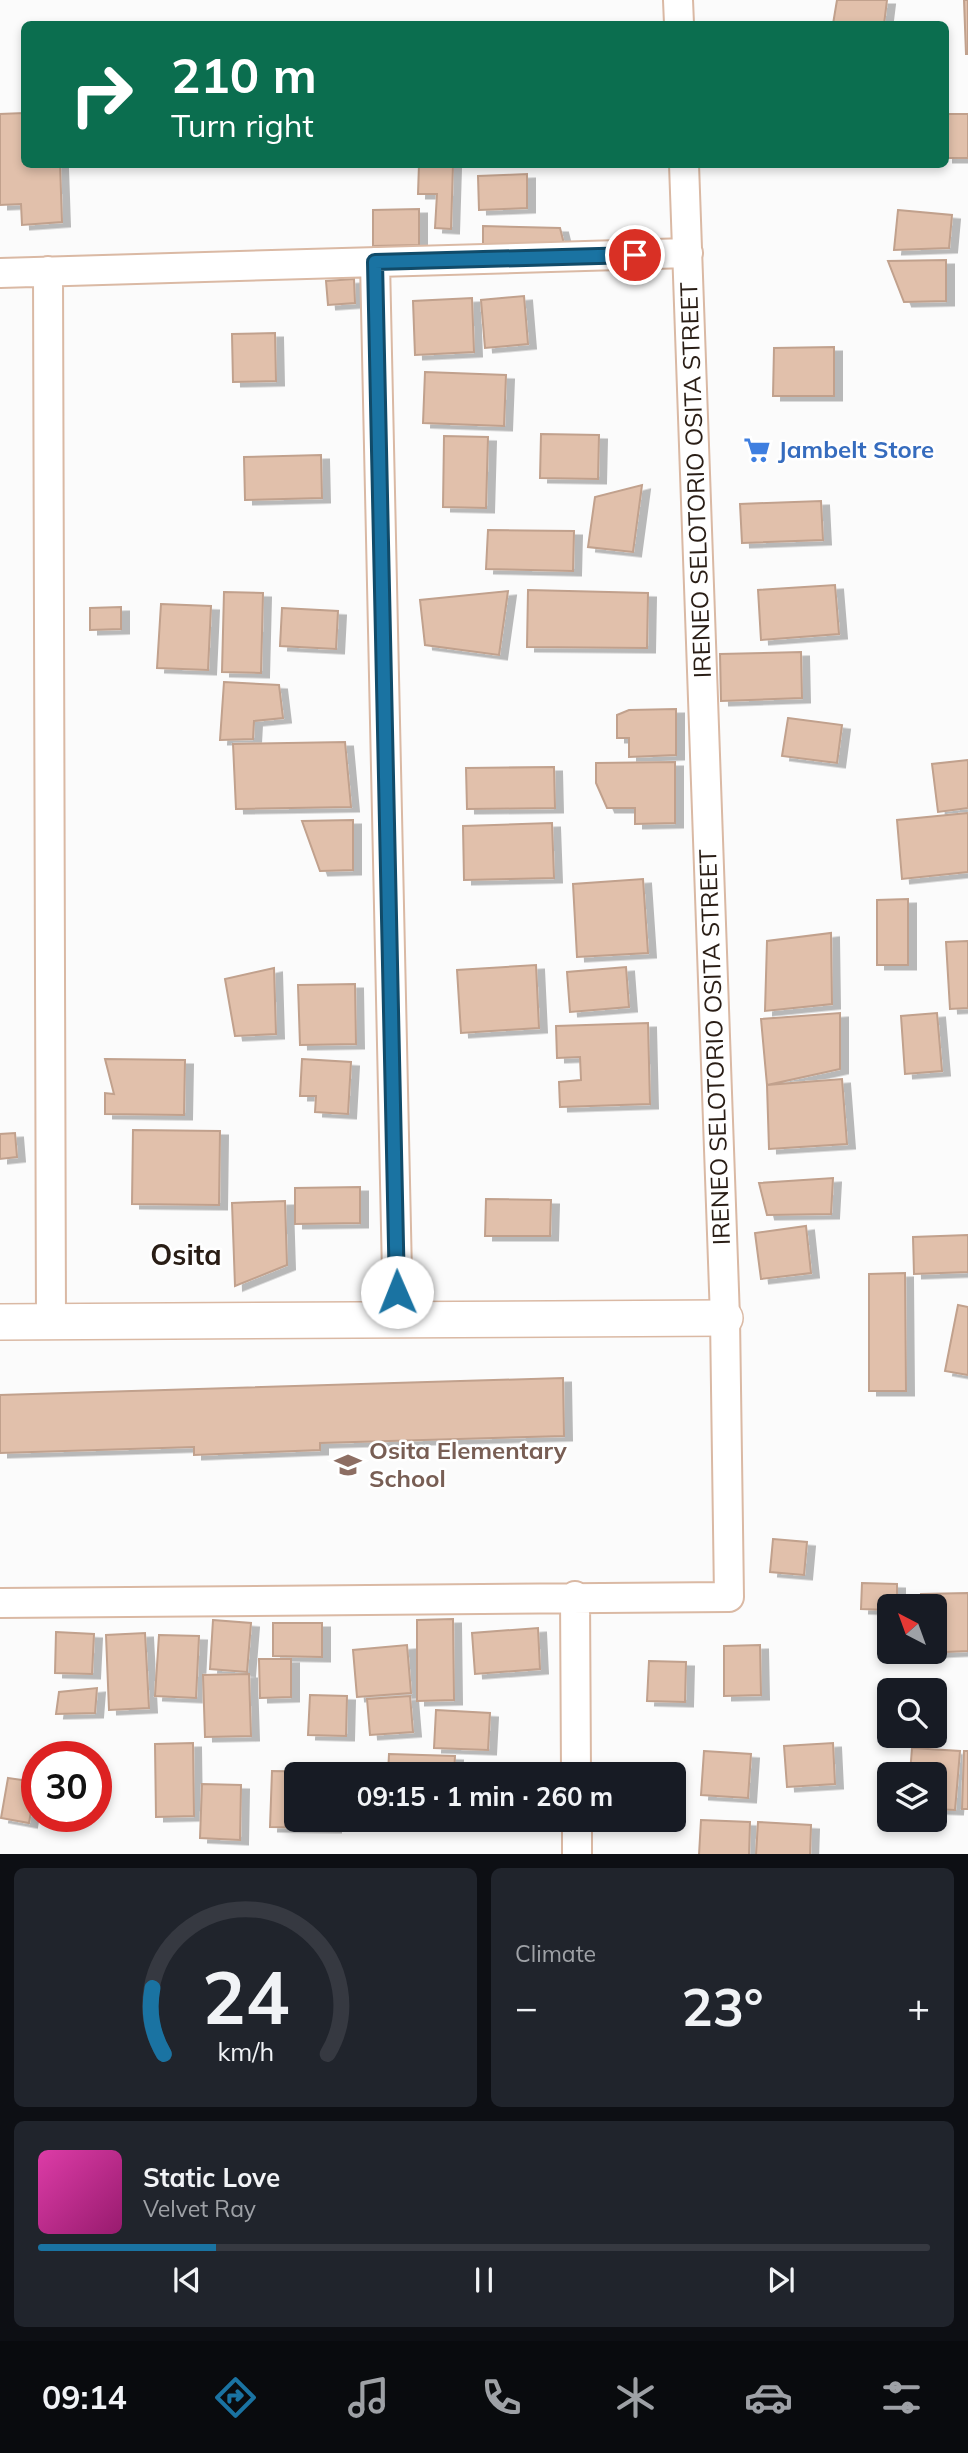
<!DOCTYPE html>
<meta charset="utf-8">
<style>
body{margin:0;font-family:Mulish,sans-serif;background:#20242c;color:#f1f3f6;height:100vh;display:flex;flex-direction:column;font-size:26px;white-space:nowrap}
*{box-sizing:border-box;margin:0}
p{font-size:23px;color:#9ea1a6}
.icon{flex:none;width:38px;height:38px;fill:none;stroke:currentColor;stroke-width:2;stroke-linecap:round;stroke-linejoin:round}
.map{position:relative;height:1854px;overflow:hidden}
.details{display:flex;flex-direction:column;gap:14px;padding:14px;background:#0d0f14;flex:1}
.details>*{flex:none}
.top-card{position:absolute;left:21px;top:21px;width:928px;height:147px;border-radius:10px;box-shadow:0 4px 10px #0003;background:#0b6e4f;color:#fff;overflow:hidden}
.needle{width:46px;rotate:319deg}
.fabs{position:absolute;left:877px;top:1594px;display:grid;gap:14px}
.fabs a{display:grid;place-items:center;width:70px;height:70px;border-radius:10px;background:#171b24;box-shadow:0 4px 10px #0003;font-size:35px}
.speed{position:absolute;left:21px;top:1741px;display:flex;gap:14px;font-size:35px;font-weight:700;text-align:center}
.speed>*{display:grid;place-content:center;width:91px;height:91px;border-radius:50%;background:#171b24;box-shadow:0 4px 10px #0003;line-height:1}
.speed .limit{border:10px solid #d22;background:#fff;color:#111}
.pin{position:absolute;display:grid;place-items:center;width:60px;height:60px;color:#fff;margin:-30px;border:4px solid #fff;border-radius:50%;box-shadow:0 2px 7px #0007}
.me{position:absolute;width:77px;margin:-38px;rotate:359deg;stroke-linejoin:round;filter:drop-shadow(0 0 5px #0008)}
.turn{display:flex;align-items:center;gap:24px;height:147px;padding:0 35px;font-size:32px}
.turn .icon{width:91px;height:91px;stroke-width:2.5}
.turn b{display:block;font-size:49px;line-height:60px}
.big{font-size:52px;font-weight:700;line-height:1.1}
.details .tile{flex:1;display:flex;flex-direction:column;justify-content:center;gap:10px;min-width:0;padding:0 24px;border-radius:10px;background:#20242c}
.details .dial{align-items:center;gap:0}
.dial svg{height:182px;overflow:visible;fill:none;stroke:#363941;stroke-width:7;stroke-linecap:round;text-anchor:middle}
.dial text{fill:#f1f3f6;stroke:none}
.song{display:flex;align-items:center;gap:21px}
.cover{width:84px;height:84px;border-radius:10px;background:linear-gradient(135deg,hsl(320 70% 55%),hsl(320 70% 35%))}
.played{height:7px;border-radius:4px;background:linear-gradient(90deg,#1a73a2 20%,#363941 20%)}
.keys{display:flex;justify-content:space-around;direction:ltr}
.heat{display:flex;justify-content:space-between;align-items:center;font-size:38px;direction:ltr}
.details .tiles{flex:1;display:grid;gap:14px;grid-template-columns:1fr 1fr}
.tile:last-child{grid-column:span 2}
.trip{position:absolute;left:284px;top:1762px;width:402px;height:70px;border-radius:10px;background:#171b24;box-shadow:0 4px 10px #0003;font-weight:700;line-height:70px;text-align:center}
.tab-bar{display:flex;height:112px;justify-content:space-around;align-items:center;background:#090b0e;color:#9ea1a6}
.tab-bar .icon{width:49px;height:49px}
.tab-bar .selected{color:#1a73a2}
.tab-bar b{font-size:32px;color:#f1f3f6}
.map>svg:first-child{display:block}
</style>
<div class="map">
<svg width="968" height="1855" viewBox="0 0 968 1855">
<defs>
<filter id="shadow"><feDropShadow dx="8" dy="4.5" stdDeviation="0" flood-color="#0004"/></filter>
</defs>
<rect width="100%" height="100%" fill="#fbfbfb"/>
<path fill="#e1c0ab" stroke="#c1a18d" stroke-width="2" filter="url(#shadow)" d="M837,0H887L884,24H833Z
M964,0H968V54H966Z
M24,113V164H60L62,222L22,225L21,204L0,205V114Z
M945,114H968V158H945Z
M419,164H453L451,229L435,228L437,194H418Z
M527,174V208L479,210L478,176Z
M419,209V245L373,246V210Z
M898,210L952,215L949,248L894,250Z
M483,226L560,228L565,248L483,246Z
M946,260V301L904,302L888,261Z
M354,279L355,303L328,305L326,281Z
M524,296L528,344L485,348L481,300Z
M472,298L474,352L415,355L413,301Z
M275,333L276,381L233,382L232,334Z
M834,347V396H773L774,348Z
M425,372L506,375L504,426L423,423Z
M541,434L599,435L598,479L540,478Z
M444,436L488,437L486,508L443,507Z
M321,455L322,498L245,500L244,457Z
M642,485L633,552L588,547L595,497Z
M821,501L823,540L742,543L740,504Z
M488,530L574,531L573,571L486,569Z
M835,585L839,634L761,640L758,590Z
M528,590L648,593L647,648L527,647Z
M508,591L499,655L425,645L420,600Z
M224,592L263,593L261,673L222,672Z
M161,604L211,606L208,670L157,668Z
M121,607V629L90,630V608Z
M282,608L338,611L336,649L280,646Z
M801,652L802,698L721,701L720,654Z
M224,682L279,685L283,718L254,721L253,739L220,740Z
M676,709V755L629,757V738H617V715L629,710Z
M788,718L842,725L837,763L782,756Z
M345,742L351,807L236,809L233,744Z
M968,760V808L938,812L932,764Z
M675,762V823L635,824V808H607L596,783V763Z
M554,767L555,808L467,809L466,768Z
M968,813V872L902,879L897,820Z
M353,820V870L320,871L302,821Z
M552,823L554,878L464,880L463,826Z
M643,879L648,953L577,957L573,884Z
M908,899V965H877V900Z
M831,933L832,1004L765,1011L767,941Z
M968,941V1008L950,1009L946,942Z
M536,965L539,1028L461,1033L457,970Z
M626,967L629,1007L570,1012L567,972Z
M274,968L276,1034L235,1036L225,979Z
M355,984L356,1044L300,1045L298,985Z
M840,1013V1069L767,1085L761,1019Z
M937,1013L942,1071L905,1074L901,1016Z
M648,1023L650,1104L560,1107L559,1082L581,1080L580,1057L557,1058L556,1026Z
M105,1059L185,1060L184,1115L105,1114V1093L114,1094Z
M302,1059L351,1062L348,1114L315,1112L316,1096H300Z
M842,1079L847,1144L769,1149L767,1085Z
M133,1130L220,1131L219,1205L132,1204Z
M15,1133L17,1157L0,1159V1134Z
M833,1178L831,1214L767,1215L759,1183Z
M360,1187V1223L295,1224V1188Z
M486,1199L551,1200L550,1236H485Z
M285,1201L287,1265L235,1286L232,1203Z
M806,1226L811,1273L761,1279L755,1233Z
M968,1235V1272L914,1274L913,1237Z
M905,1273L906,1391H869V1274Z
M958,1305L968,1307V1375L945,1371Z
M563,1378L564,1436L320,1443V1450L194,1455V1447L0,1453V1395Z
M773,1539L807,1542L804,1575L770,1572Z
M862,1583L897,1584V1606H889V1610L861,1609Z
M968,1593V1651L923,1653L934,1652V1606H921V1594Z
M453,1619L454,1700L417,1701V1620Z
M213,1620L251,1623L247,1672L210,1669Z
M273,1623H322V1657L273,1656Z
M538,1628L540,1669L475,1674L472,1633Z
M56,1632L94,1634L92,1674L55,1673Z
M145,1633L149,1708L109,1710L106,1635Z
M159,1635L199,1636L196,1698L155,1696Z
M407,1645L411,1693L357,1697L353,1650Z
M760,1645L761,1695L724,1696V1646Z
M259,1659H291V1697L260,1698Z
M649,1661L686,1662L685,1702L647,1701Z
M249,1674L251,1736L205,1737L203,1675Z
M97,1688L95,1713L56,1714L59,1692Z
M310,1695L347,1696L346,1736L308,1735Z
M410,1696L413,1732L370,1735L367,1699Z
M436,1710L490,1713L488,1750L434,1748Z
M193,1743L194,1816L156,1817L155,1744Z
M833,1743L835,1784L787,1787L784,1746Z
M912,1748L960,1751L955,1810L934,1809V1774H910Z
M704,1751L751,1754L748,1798L701,1795Z
M964,1751H968V1809H962Z
M389,1754L455,1756L454,1774H388Z
M272,1771L335,1772L296,1774V1820H333V1828L270,1827Z
M8,1778L36,1782L29,1823L1,1818Z
M202,1784L241,1785L240,1840L200,1838Z
M701,1820L750,1822L749,1855H699Z
M758,1822L811,1825L810,1855H756Z"/>
<g fill="none" stroke-linecap="round" stroke-linejoin="round">
<g stroke="#dab9a4" stroke-width="32">
<path id="minor" d="M678,0L679,24
M375,262L398,1320
M48,271L51,1322
M0,273L688,253
M575,1596L576,1774
M0,1603L729,1597L725,1318L684,164
M577,1820V1855"/>
</g>
<g stroke="#dab9a4" stroke-width="38">
<path id="tertiary" d="M0,1322L725,1318"/>
</g>
<use href="#minor" stroke="#fff" stroke-width="28"/>
<use href="#tertiary" stroke="#fff" stroke-width="35"/>
</g>
<g fill="none" stroke-linecap="round" stroke-linejoin="round">
<g stroke="#114b69" stroke-width="18">
<path id="route" d="M397,1292L375,262L635,255"/>
</g>
<use href="#route" stroke="#1a73a2" stroke-width="12"/>
</g>
<defs>
<g id="supermarket-bare" transform="scale(2.1)"><path d="M-6-5.5h2.5l.6 2H6L4.5 2H-2.5L-4.4-4H-6ZM-1.5 3.2a1.3 1.3 0 1 0 .1 0ZM3 3.2a1.3 1.3 0 1 0 .1 0Z" fill="#3f7fe0" stroke="#fff" stroke-width="2.5" paint-order="stroke"/></g>
<g id="school-bare" transform="scale(2.1)"><path d="M0-5L7-2L0 1L-7-2ZM-4 1L0 2.5L4 1V4Q0 6-4 4Z" fill="#8d6e63" stroke="#fff" stroke-width="2.5" paint-order="stroke"/></g>
</defs>
<g fill-rule="evenodd">
<use href="#supermarket-bare" x="757" y="450"/>
<use href="#school-bare" x="348" y="1465"/>
</g>
<g text-anchor="middle" stroke-width="5" stroke-linejoin="round" paint-order="stroke">
<g font-size="24" font-weight="bold" fill="#366cbe" stroke="#fff" text-anchor="start">
<text x="778" y="458">Jambelt Store</text>
</g>
<g font-size="24" fill="#291d15" stroke="#fff">
<text transform="translate(696 480) rotate(-92)" y="8">IRENEO SELOTORIO OSITA STREET</text>
<text transform="translate(715 1047) rotate(-92)" y="8">IRENEO SELOTORIO OSITA STREET</text>
</g>
<g font-size="24" font-weight="bold" fill="#785e54" stroke="#fff" text-anchor="start">
<text x="369" y="1459">Osita Elementary<tspan x="369" dy="28">School</tspan></text>
</g>
<g font-size="28" font-weight="bold" fill="#291d15" stroke="#fff">
<text x="186" y="1265">Osita</text>
</g>
</g>
</svg>
<div class="fabs">
<a><svg class="needle" viewBox="-14 -14 28 28"><path d="M0-13l5 13h-10z" fill="#e53935"/><path d="M0 13l5-13h-10z" fill="#9ea1a6"/></svg></a>
<a><svg class="icon" aria-label="search" viewBox="0 0 24 24"><circle cx="10" cy="10" r="6"/><path d="M15 15l6 6"/></svg></a>
<a><svg class="icon" aria-label="layers" viewBox="0 0 24 24"><path d="M12 4l9 5-9 5-9-5zM3 14l9 5 9-5"/></svg></a>
</div>
<div class="speed"><div class="limit">30</div></div>
<div class="pin" style="left:635px;top:255px;background:#d93025"><svg class="icon" aria-label="arrive" viewBox="0 0 24 24"><path d="M6 21V4h12l-3 4 3 4H6"/></svg></div>
<svg class="me" style="left:397px;top:1292px" viewBox="-20 -20 40 40"><circle r="19" fill="#fff"/><path d="M0-13L10 11 0 6-10 11z" fill="#1a73a2"/></svg>
<div class="trip">09:15 · 1 min · 260 m</div>
<div class="top-card">
<div class="turn"><svg class="icon" aria-label="right" viewBox="0 0 24 24"><path d="M7 20v-9h11M14 6l5 5-5 5"/></svg><div><b>210 m</b>Turn right</div></div>
</div>
</div>
<section class="details">
<div class="tiles">
<div class="tile dial"><svg viewBox="0 0 100 80">
<path d="M14 69A42 42 0 1 1 86 69"/>
<path d="M14 69A42 42 0 0 1 9 40" stroke="#1a73a2"/>
<text x="50" y="56" font-size="32" font-weight="700">24</text>
<text x="50" y="72" font-size="11">km/h</text>
</svg></div>
<div class="tile"><p>Climate</p>
<div class="heat"><a>−</a><b class="big">23°</b><a>+</a></div>
</div>
<div class="tile">
<div class="song"><i class="cover"></i><div><b>Static Love</b><p>Velvet Ray</p></div></div>
<div class="played"></div>
<div class="keys"><svg class="icon" aria-label="previous" viewBox="0 0 24 24"><path d="M18 5L8 12l10 7zM5 5v14"/></svg><svg class="icon" aria-label="pause" viewBox="0 0 24 24"><path d="M8 5v14M16 5v14"/></svg><svg class="icon" aria-label="next" viewBox="0 0 24 24"><path d="M6 5l10 7-10 7zM19 5v14"/></svg></div>
</div>
</div>
</section>
<nav class="tab-bar">
<b>09:14</b>
<svg class="icon selected" aria-label="directions" viewBox="0 0 24 24"><path d="M12 3l9 9-9 9-9-9zM9 14v-3h6M13 9l2 2-2 2"/></svg>
<svg class="icon" aria-label="music" viewBox="0 0 24 24"><path d="M9 18V5l10-2v13"/><circle cx="6" cy="18" r="3"/><circle cx="16" cy="16" r="3"/></svg>
<svg class="icon" aria-label="phone" viewBox="0 0 24 24"><path d="M5 4h4l2 5-3 2q2 4 5 5l2-3 5 2v4C11 20 4 13 5 4z"/></svg>
<svg class="icon" aria-label="climate" viewBox="0 0 24 24"><path d="M12 3v18M4 7l16 10M4 17L20 7"/></svg>
<svg class="icon" aria-label="car" viewBox="0 0 24 24"><path d="M5 17H2v-5l4-1 3-4h7l3 4 3 1v5h-3M9 17h6M6 11h13"/><circle cx="7" cy="17" r="2"/><circle cx="17" cy="17" r="2"/></svg>
<svg class="icon" aria-label="filters" viewBox="0 0 24 24"><path d="M4 7h16M4 17h16"/><circle cx="9" cy="7" r="2"/><circle cx="15" cy="17" r="2"/></svg>
</nav>
